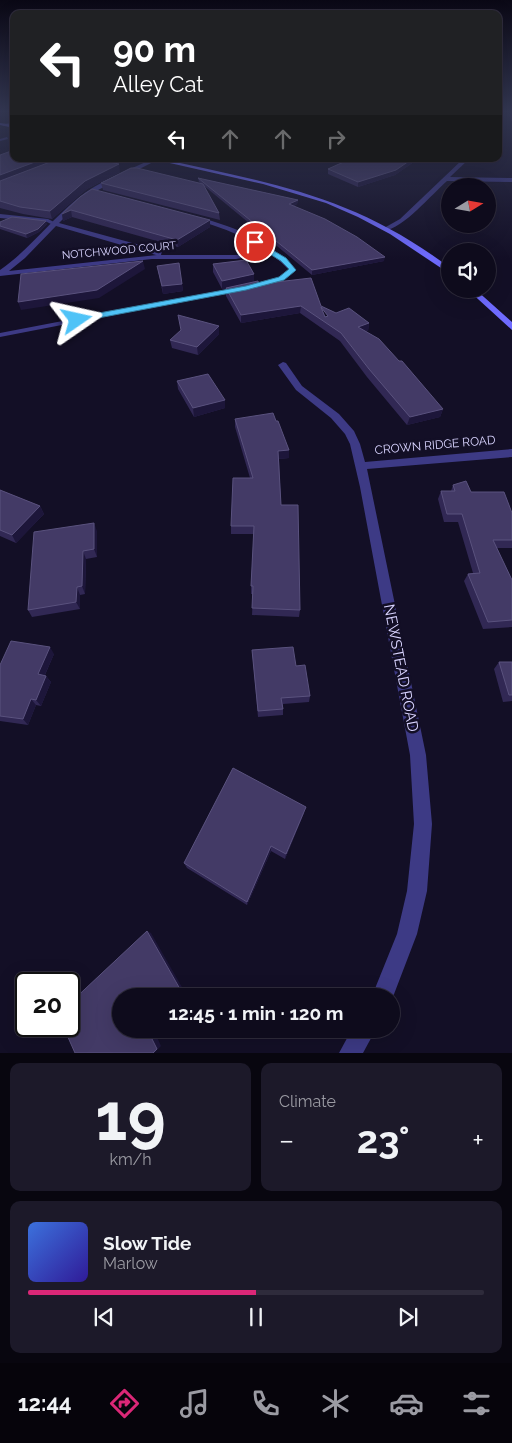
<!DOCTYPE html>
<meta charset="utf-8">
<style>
body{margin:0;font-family:Raleway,sans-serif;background:#1c1929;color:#f1f3f6;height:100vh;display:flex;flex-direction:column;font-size:19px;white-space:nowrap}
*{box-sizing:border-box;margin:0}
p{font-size:16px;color:#9b9ba3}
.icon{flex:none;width:28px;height:28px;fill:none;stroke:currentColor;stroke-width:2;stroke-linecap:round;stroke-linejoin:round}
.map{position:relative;height:1053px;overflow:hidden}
.drawer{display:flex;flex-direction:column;gap:10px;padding:10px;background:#08060f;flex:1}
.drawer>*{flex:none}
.banner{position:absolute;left:10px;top:10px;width:492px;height:152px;border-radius:10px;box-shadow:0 5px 20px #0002,0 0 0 1px #2e2b3b;background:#202124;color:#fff;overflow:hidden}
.needle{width:32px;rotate:79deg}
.controls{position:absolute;left:441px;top:178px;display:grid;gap:10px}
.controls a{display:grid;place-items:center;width:55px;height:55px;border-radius:50%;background:#0e0b1c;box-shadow:0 5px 20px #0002,0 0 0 1px #2e2b3b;font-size:25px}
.speed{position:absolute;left:15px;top:972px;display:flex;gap:10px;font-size:25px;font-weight:700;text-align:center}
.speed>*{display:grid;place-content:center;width:65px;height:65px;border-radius:50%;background:#0e0b1c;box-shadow:0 5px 20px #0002,0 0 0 1px #2e2b3b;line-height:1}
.speed .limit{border:2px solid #111;border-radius:8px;background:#fff;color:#111}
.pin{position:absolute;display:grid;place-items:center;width:42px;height:42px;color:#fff;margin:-21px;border:2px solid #fff;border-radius:50%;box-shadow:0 1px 5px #0007}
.me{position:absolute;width:55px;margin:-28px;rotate:79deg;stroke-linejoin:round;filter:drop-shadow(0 0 4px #0008)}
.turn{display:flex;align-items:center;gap:18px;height:105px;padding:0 20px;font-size:22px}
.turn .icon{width:65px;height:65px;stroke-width:2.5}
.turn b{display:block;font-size:35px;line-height:42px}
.lanes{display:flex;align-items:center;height:48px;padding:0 20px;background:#0003;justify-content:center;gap:25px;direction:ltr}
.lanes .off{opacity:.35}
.big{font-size:38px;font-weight:700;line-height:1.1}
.drawer .tile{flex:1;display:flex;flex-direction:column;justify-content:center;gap:8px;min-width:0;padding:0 18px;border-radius:10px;background:#1c1929}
.drawer .dial{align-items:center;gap:0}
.dial b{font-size:65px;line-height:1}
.song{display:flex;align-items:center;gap:15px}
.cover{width:60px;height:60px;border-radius:8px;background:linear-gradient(135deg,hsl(220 70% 55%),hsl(250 70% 35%))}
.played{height:5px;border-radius:2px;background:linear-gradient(90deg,#db2777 50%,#2e2b3b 50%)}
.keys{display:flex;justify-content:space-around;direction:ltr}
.heat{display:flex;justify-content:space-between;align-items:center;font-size:28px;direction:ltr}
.drawer .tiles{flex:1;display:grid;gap:10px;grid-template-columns:1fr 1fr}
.tile:last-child{grid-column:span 2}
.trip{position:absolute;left:112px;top:988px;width:288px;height:50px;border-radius:25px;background:#0e0b1c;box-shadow:0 5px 20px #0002,0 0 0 1px #2e2b3b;font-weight:700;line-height:50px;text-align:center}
.dock{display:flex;height:80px;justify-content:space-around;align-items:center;background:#06040b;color:#9b9ba3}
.dock .icon{width:35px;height:35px}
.dock .current{color:#db2777}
.dock b{font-size:22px;color:#f1f3f6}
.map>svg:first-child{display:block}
</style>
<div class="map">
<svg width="512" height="1053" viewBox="0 0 512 1053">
<rect width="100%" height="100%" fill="#130f26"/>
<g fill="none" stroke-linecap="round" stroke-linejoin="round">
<path fill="#3d3a85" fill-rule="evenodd" d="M7,137L8,139L0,141V139Z
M0,214L48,219L58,224L55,226L47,222L0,218Z
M197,217C233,226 271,241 296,270L283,280L252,287V285L279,278L289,270C264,244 230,229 195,220L194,219Z
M240,287L242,288V290L0,337V333Z"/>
<path fill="#3d3a85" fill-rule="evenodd" d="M14,121V124L4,126L2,125Z
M152,159H159L98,190L80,202L59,223L162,251L161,255H236L269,249H272V253L236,259H152L0,276V270C29,250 50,221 77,199C99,181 127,171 152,159ZM56,226L156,255H157L9,271L25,258Z
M463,159H469L450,177L512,178V182L447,181C433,193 401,231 384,230V228L400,219Z
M283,362L286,363L302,386L339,414L354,431L360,444L365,462L512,449V457L367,469L426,755L432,824L427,891L417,934L391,1002V996H372L397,934L407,891L414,824L410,755L360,487L350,444L345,434L331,418L296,390L278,365Z
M352,1029H376L363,1053H339Z"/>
<path fill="#6f6bff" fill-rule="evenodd" d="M0,123L14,125V128L0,125Z
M152,159H161C272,183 357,197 450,268V274L390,234L358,217L326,203L263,184Z
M467,289H475L512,322V330Z"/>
</g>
<path fill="#312854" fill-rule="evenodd" d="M510,112H512V122L509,115Z
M0,155L120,172L87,189L52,219L23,214L0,208Z
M341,159H418L395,175L358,187L328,174V169L344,162Z
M198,178L298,200L297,204L294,206L384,261L312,275L203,185L219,213L220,220L103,190L101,183L202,184L199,182Z
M80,197L210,227L178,247L72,217L63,221L62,214Z
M0,222L47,224L39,232L27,238L0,229Z
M213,264L254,274V282L321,306L336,313L369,323L368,331H366L443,409L440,417L407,425L367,377L340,341L300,313L241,323L226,296V288L240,285L222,289L213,272ZM321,307L328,316L327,317L324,316Z
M157,266L182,284L183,291L163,294Z
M219,334L198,355L172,348L170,340Z
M177,381L225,408L194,417L178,389Z
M235,419L276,421L289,450V458L279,459L281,505L300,610L299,617L252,615L253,594H251V586L254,534H231V526L250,478L235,427Z
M453,485L471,492L512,513V548H497L512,580V627L483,629L464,581L468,574L473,573L458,522H444L438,499L441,491H451Z
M0,490L40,506L44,514L16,543L0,536Z
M97,531V557L86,559L85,594L80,595V609L32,617L28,610Z
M252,650L296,666L310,696L309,702L283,704V715L258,717Z
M54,654L45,675L46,676L51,682L41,706L36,705L28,725L0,721V665Z
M499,662H512V701L503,702L494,669Z
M304,813L285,859L271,851L247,905L187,868L184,863Z"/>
<path fill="#1d163a" d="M43,159H63L0,183V175Z
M412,159H418L395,175L358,187V182Z
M119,164L120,172L87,189L52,219L50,211L85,181Z
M298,200L297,204L289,208V204Z
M71,210L72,217L63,221L62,214Z
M210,220V227L178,247L177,240Z
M46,221L47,224L39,232L27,238L26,234Z
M385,257L384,261L312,275V270Z
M143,261L145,269L99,298L21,310L18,302Z
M254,274V282L222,289V281Z
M182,284L183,291L163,294L162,286Z
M301,306L300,313L241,323V315Z
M369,323L368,331L357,335L358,327Z
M219,326V334L198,355L197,347Z
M225,400V408L194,417L193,408Z
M443,409L440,417L407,425L410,417Z
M289,450V458L278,459V451Z
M40,506L44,514L16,543L12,535Z
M94,523L97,531V557L94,549Z
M83,551L86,559L85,594L82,586Z
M77,587L80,595V609L76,602Z
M50,647L54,654L42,681L38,674Z
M46,676L51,682L41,706L36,700Z
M31,699L36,705L28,725L23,719Z
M306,807L304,813L285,859L286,854Z
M271,846V851L247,905V902Z
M147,931L151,933L187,996H184Z
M159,1029H161L156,1035L161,1046L154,1053H153L151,1037Z"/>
<path fill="#433a66" stroke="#5a527e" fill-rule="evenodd" d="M14,150V159H43L0,175V155Z
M58,159H95L119,164L85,181L50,211L20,207L0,201V181Z
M346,159H412L396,170L358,182L328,169L348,160Z
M131,168H137L203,184L219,213L101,183Z
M198,178L298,200L289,204L325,219L357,237L385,257L312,270Z
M92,189L210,220L177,240L71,210L62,214L80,197Z
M12,217L46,221L38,229L26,234L0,226V222Z
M246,260L254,274L222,281L213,264Z
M143,261L97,290L18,302L21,274Z
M179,263L182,284L162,286L157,266Z
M311,278L321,306L336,313L349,308L369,323L358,327L379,339L399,361H402L443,409L410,417L369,369L341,333L301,306L241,315L226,288L258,281L259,284ZM321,307L328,316L325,317Z
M178,315L219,326L197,347L170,340L181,330Z
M208,374L225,400L193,408L177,381Z
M273,413L276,421H278L289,450L278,451L281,505H298L300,610L252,608L253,586H251L254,526H231L233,478H253L235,419Z
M466,481L471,492H504L512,513V540H493L512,580V620L488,622L468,574L480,573L462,514H447L441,491H455L453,485Z
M0,490L40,506L12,535L0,530Z
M94,523V549L83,551L82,586L77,587L76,602L28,610L34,532Z
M11,641L50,647L38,674L46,676L36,700L31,699L23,719L0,716V665Z
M293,647L296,666L305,665L310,696L281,698L283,709L258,711L252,650Z
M499,662H512V695H509Z
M233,768L306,807L286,854L271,846L247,902L184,863Z
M147,931L184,996H121V1029H159L151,1037L157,1049L153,1053H75L63,1026H69V1004Z"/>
<linearGradient id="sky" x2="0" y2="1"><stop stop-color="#0a0815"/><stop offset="0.43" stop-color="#333752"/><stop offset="1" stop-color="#333752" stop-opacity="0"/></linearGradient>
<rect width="512" height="259" fill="url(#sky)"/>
<path fill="#4fc3f7" stroke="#337fa1" d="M252,241H257L286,258L296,270L295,271L284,280L246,290L77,322L73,320L77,317L246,286L279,277L289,269L281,261L252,243Z"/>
<g text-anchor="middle" stroke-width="5" stroke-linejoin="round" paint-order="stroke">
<g font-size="11" fill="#d9d4ff" stroke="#130f26">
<text transform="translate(119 250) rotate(-5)" y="4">NOTCHWOOD COURT</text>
</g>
<g font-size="12" fill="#d9d4ff" stroke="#130f26">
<text transform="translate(435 445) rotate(-5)" y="4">CROWN RIDGE ROAD</text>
</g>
<g font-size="15" fill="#d9d4ff" stroke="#130f26">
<text transform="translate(401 668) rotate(79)" y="5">NEWSTEAD ROAD</text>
</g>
</g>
</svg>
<div class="controls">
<a><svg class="needle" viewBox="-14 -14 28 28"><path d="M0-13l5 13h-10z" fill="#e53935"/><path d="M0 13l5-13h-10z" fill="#9b9ba3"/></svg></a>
<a><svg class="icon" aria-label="sound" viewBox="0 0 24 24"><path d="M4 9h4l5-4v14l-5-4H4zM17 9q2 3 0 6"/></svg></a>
</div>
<div class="speed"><div class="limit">20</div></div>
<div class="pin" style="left:255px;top:242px;background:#d93025"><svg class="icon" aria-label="arrive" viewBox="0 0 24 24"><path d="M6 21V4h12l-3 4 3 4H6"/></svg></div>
<svg class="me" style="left:77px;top:320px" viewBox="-20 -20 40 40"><path d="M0-17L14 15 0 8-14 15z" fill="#4fc3f7" stroke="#fff" stroke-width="4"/></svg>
<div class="trip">12:45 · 1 min · 120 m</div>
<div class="banner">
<div class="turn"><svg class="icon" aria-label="left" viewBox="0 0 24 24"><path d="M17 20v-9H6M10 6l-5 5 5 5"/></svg><div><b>90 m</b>Alley Cat</div></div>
<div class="lanes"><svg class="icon" aria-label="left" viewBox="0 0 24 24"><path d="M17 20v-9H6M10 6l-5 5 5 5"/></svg><svg class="icon off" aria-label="ahead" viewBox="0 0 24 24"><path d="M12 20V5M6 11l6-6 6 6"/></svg><svg class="icon off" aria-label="ahead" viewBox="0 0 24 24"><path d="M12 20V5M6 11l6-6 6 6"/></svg><svg class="icon off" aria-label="right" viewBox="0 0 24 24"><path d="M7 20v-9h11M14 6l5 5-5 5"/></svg></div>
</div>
</div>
<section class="drawer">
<div class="tiles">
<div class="tile dial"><b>19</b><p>km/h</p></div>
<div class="tile"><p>Climate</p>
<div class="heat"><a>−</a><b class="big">23°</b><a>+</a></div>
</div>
<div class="tile">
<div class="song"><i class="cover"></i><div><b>Slow Tide</b><p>Marlow</p></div></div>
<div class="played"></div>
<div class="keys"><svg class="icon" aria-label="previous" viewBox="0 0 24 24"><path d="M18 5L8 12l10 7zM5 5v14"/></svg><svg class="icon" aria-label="pause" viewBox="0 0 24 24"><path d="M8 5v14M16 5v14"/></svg><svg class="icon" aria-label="next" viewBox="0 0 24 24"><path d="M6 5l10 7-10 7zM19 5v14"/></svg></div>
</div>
</div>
</section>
<nav class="dock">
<b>12:44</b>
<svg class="icon current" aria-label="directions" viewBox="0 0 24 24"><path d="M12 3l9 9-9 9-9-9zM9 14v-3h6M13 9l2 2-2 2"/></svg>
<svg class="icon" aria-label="music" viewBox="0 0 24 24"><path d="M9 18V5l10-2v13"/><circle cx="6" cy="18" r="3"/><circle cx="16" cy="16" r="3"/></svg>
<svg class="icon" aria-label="phone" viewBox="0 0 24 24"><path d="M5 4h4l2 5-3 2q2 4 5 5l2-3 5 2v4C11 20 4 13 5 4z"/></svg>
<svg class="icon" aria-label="climate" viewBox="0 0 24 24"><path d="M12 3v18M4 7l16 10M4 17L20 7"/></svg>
<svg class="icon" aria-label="car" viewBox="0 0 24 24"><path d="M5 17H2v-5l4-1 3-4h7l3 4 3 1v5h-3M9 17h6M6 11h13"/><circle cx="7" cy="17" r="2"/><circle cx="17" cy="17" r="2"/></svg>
<svg class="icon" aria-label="filters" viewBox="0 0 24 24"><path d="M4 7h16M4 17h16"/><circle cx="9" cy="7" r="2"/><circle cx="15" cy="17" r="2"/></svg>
</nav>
